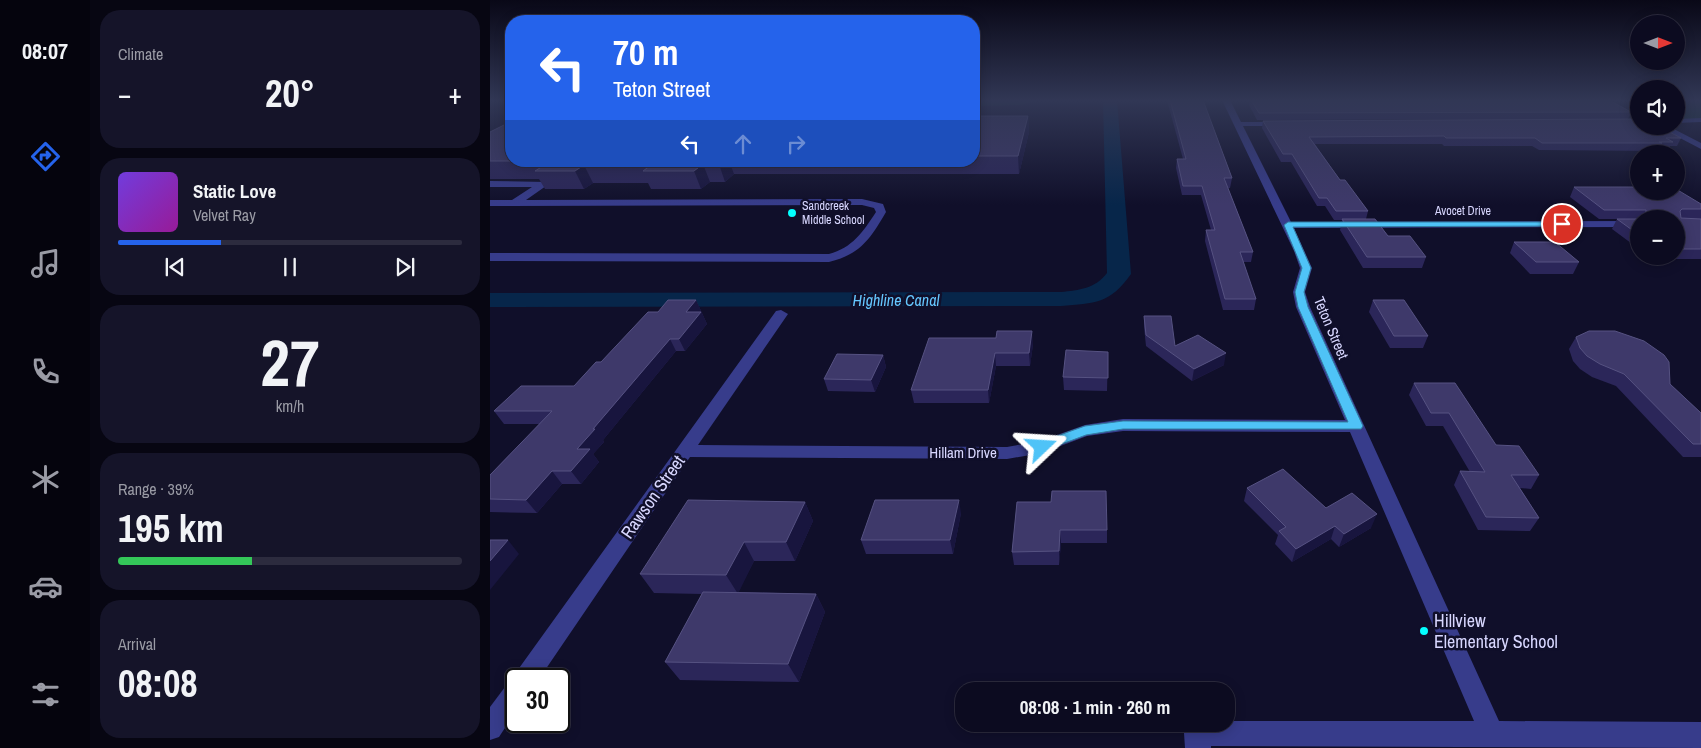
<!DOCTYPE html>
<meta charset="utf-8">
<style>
body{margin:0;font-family:"Archivo Narrow",sans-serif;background:#151429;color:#f1f3f6;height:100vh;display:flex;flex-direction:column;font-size:19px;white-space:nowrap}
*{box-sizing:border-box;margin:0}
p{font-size:16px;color:#9a9ba5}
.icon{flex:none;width:28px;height:28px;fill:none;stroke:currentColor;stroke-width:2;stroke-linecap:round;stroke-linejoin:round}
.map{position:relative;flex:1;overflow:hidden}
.details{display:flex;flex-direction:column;gap:10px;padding:10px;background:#070612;width:400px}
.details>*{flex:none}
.banner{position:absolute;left:15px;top:15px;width:475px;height:152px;border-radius:20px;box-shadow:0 2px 12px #0003,0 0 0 1px #2c2b3e;background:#2563eb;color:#fff;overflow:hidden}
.needle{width:32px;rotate:90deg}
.tools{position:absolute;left:1140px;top:15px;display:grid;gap:10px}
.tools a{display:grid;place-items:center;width:55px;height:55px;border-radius:50%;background:#0c0b20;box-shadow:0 2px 12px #0003,0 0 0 1px #2c2b3e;font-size:25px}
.speed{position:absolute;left:15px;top:668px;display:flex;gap:10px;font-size:25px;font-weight:700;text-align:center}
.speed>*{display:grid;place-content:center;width:65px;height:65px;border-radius:50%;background:#0c0b20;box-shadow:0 2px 12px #0003,0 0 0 1px #2c2b3e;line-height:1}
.speed .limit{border:2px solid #111;border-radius:8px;background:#fff;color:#111}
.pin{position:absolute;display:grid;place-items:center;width:42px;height:42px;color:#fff;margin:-21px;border:2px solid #fff;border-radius:50%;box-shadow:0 1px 5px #0007}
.me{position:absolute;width:55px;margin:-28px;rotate:70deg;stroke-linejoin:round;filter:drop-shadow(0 0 4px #0008)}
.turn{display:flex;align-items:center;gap:18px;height:105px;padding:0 25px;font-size:22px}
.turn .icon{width:65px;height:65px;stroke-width:2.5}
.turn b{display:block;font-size:35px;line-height:42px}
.lanes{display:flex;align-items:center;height:48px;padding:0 25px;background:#0003;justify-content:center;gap:25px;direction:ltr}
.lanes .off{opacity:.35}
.big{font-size:38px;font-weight:800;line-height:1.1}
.details .card{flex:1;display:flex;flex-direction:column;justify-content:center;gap:8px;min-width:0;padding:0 18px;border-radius:20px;background:#151429}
.details .dial{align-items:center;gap:0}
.dial b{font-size:65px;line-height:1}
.song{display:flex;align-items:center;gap:15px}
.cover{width:60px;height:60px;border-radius:8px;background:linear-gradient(135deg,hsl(260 70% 55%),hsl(300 70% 35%))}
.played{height:5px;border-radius:2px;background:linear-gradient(90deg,#2563eb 30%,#2c2b3e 30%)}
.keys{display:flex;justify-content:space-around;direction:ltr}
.heat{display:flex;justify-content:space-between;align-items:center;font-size:28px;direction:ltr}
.charge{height:8px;border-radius:4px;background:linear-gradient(90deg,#34c759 39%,#2c2b3e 0)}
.trip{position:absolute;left:465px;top:682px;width:280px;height:50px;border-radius:20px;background:#0c0b20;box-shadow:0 2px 12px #0003,0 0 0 1px #2c2b3e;font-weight:800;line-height:50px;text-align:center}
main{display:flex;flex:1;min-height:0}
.tabs{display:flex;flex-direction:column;width:90px;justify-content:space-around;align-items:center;background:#05040d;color:#9a9ba5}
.tabs .icon{width:35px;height:35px}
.tabs .selected{color:#2563eb}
.tabs b{font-size:22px;color:#f1f3f6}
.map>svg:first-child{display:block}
</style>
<main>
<nav class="tabs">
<b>08:07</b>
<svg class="icon selected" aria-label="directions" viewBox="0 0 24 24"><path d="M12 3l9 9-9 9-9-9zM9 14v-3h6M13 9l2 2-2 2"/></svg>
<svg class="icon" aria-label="music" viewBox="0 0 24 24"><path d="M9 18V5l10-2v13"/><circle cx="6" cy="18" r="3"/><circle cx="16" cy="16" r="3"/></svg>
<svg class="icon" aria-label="phone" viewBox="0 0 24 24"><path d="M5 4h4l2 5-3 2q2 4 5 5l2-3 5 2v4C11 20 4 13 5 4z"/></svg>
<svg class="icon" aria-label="climate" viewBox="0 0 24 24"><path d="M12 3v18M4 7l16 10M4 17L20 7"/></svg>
<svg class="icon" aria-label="car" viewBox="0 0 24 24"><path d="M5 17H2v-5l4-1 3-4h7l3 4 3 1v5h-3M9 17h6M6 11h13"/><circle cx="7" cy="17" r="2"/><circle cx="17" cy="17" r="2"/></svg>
<svg class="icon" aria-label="filters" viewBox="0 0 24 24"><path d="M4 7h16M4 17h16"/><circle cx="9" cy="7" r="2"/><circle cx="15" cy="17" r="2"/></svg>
</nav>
<section class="details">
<div class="card"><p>Climate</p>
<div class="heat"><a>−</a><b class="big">20°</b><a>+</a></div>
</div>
<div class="card">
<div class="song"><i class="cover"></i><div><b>Static Love</b><p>Velvet Ray</p></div></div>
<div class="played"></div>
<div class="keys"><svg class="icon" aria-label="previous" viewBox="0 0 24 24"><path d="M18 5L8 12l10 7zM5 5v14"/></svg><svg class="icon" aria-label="pause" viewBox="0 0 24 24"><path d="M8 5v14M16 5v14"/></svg><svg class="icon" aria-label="next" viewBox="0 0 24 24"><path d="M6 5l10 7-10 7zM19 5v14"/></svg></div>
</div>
<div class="card dial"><b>27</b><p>km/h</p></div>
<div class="card"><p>Range · 39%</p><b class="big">195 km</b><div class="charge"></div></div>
<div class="card"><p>Arrival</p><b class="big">08:08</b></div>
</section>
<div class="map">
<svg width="1211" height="748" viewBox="0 0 1211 748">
<rect width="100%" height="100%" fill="#100f2a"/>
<path fill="#11342f" d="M484,100H552L529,105L484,106Z
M1186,100H1211V120L1186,121Z"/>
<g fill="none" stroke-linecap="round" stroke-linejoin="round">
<path fill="#07264a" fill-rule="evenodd" d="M613,100H627L641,274C620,304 605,303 571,306L0,307V293L571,292C589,290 605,289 617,273Z"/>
<path fill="#373c8b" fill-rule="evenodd" d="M732,100H740L751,122H796L800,124L796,126H753L801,222L1149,221V227L804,228L822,268L815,292L820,307L1009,721L1211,722V748L721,746V748H695L694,733L699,724H736V721H984L860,432L633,431L597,436L552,453L517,459L200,457L49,679H26V711L9,737L0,740V707L18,683L24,680L27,671L286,311L291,310L298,314L208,445L517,447L550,441L595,425L633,419L855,420L806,307L803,292L810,268L804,251Z
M1211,118V122L1186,123V119Z
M1167,126H1178L1211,143V149Z
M0,181L56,182V186L36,200L372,199L393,204L396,212C380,239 371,254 339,262L0,261V253L339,254C362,248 373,232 386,212L384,208L372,205L0,206V200H22L42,187H0Z"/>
</g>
<path fill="#2b2659" d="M677,100H713L742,178L740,188H738L763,252L761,262H753L766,299L764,310H733L715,241L716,230H721L711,195H692L686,168L687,159H693Z
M760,100H1119L1141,112L1138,119L1191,138L1187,146H1180L1179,149H1168L1167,151L1049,150L1042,146H954L952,144H825L850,180L878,211L876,219L898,236L936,257L932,268H873L850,230L852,220H844L835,206H827L801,162H791L772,128L773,121L1018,119L767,120L759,105Z
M484,116H538L539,132L529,174H244L235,182H220L211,189H161L158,183H103L94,189H55L49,179H0V132L21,161H484Z
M1084,187L1211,204V259H1162L1158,256H1186V219H1149V249L1122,229L1127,219H1109L1080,197Z
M1024,242L1089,262L1083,274H1040L1020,253Z
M206,300L217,324L195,351H186L113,440L114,442L103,454L109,462L91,484H72L47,513L0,512V475L50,424H14L4,411L84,386L168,312Z
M883,300L938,336L933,348H900L879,312Z
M654,316L685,346L734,365L702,381L656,346L654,327Z
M1086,337L1180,384L1211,413V457H1193L1126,386L1102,377L1090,369L1083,361L1079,349Z
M506,338L543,344L540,366H506L499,403H424L421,390Z
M618,352L617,391L574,390L573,377Z
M393,355L396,367L385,392L338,391L334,379Z
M924,383L1006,445L1049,475L1041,489L1030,488L1049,518L1040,531L988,530L964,485L970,471L980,472L953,426H936L919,395Z
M757,488L836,508L881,528L849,547L841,539L802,562L785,544L788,535L754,501Z
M315,502L323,521L305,561H264L248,592L326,594L335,612L309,682L190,680L175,662L212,594L164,593L150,574Z
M527,502L617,530V543H571L569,565H524L522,552Z
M471,513L463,554H376L371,540Z"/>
<path fill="#18153e" d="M538,116L539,132L529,174L528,156Z
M232,161H239L244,174L235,182L229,164Z
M213,164L220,182L211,189L204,171Z
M94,165L103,183L94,189L85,171Z
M206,300L217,324L195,351L189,339L196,312Z
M542,331L543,344L540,366L539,353Z
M180,339L186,351L113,440L114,442L103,454L109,462L91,484L81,471L87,449L103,429Z
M505,353L506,366L499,403L498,390Z
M736,353L734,365L702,381L704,369Z
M393,355L396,367L385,392L381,380Z
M62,471L72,484L47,513L36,500Z
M469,500L471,513L463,554L460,540Z
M315,502L323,521L305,561L296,542Z
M887,514L881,528L849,547L854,534Z
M845,526L841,539L802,562L806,549Z
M570,530L571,543L569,565V551Z
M18,540L29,554L0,590V561Z
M254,542L264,561L248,594L236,575Z
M326,594L335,612L309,682L298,664Z"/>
<path fill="#3e396a" stroke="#565282" d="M680,100H713L742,178H734L763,252H750L766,299H735L716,230H725L712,186H693L687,159H696Z
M761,100H1119L1141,112L769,113Z
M484,116H538L528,156H484Z
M1149,119V126H1168L1191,138H1176L1183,142H1169L1172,143H1052L1045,138H956L954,136L819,137L850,180H855L878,211H846L837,198H829L802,154H793L773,121Z
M18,123H21V161H0V132Z
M61,161H232L229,164H213L204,171H153L161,165H94L85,171H45Z
M1084,187H1149V191H1186V189L1211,204V209H1192L1190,211L1191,218L1211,219V249H1186V219H1155L1156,217V210H1114Z
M852,219H885L898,236H920L936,257H877Z
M1127,219H1149V235Z
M1024,242H1065L1089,262H1046Z
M178,300H206L196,312H211L189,339H180L103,429H105L87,449H100L81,471H62L36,500L0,499V475L62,411H4L31,386H84L106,362H111L158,312H168Z
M883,300H914L938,336H904Z
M654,316H681L685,346L708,335L736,353L704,369L656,335Z
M507,331H542L539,353H505L498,390H421L439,338H506Z
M1099,331H1125L1154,341L1174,355L1179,362L1180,384L1211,413V444H1203L1134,374L1110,364L1097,356L1090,348L1086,337Z
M576,350L618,352V378L573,377Z
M347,354L393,355L381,380L334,379Z
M924,383H965L1006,445L1029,446L1049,475H1021L1049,518L996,517L970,471L995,472L959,413H941Z
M793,469L836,508L862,493L887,514L854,534L845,526L806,549L789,531L796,527L757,488Z
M562,491H616L617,530H570L569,551L522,552L527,502H561Z
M198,500L315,502L296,542H254L236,575L150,574Z
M385,500H469L460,540H371Z
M0,540H18L0,561Z
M213,592L326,594L298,664L175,662Z"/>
<linearGradient id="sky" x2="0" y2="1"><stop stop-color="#090817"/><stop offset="0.49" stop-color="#313755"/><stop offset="1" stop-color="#313755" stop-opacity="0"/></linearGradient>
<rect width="1211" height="205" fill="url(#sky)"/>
<path fill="#4fc3f7" stroke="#337fa1" d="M798,222H1072L1076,224L1072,226L803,227L821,268L814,292L818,307L873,426L871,429H633L596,435L556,450H547L545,447L547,443L595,426L633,421L858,422L808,307L805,292L812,268L794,225Z"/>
<g fill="#03ffff" stroke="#100f2a" stroke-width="2">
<circle cx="302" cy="213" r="5"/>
<circle cx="934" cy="631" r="5"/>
</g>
<g text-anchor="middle" stroke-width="5" stroke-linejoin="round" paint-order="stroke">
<g font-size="12" fill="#d8d7ff" stroke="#100f2a" text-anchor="start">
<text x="312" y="210">Sandcreek<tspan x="312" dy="14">Middle School</tspan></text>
</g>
<g font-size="12" fill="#d8d7ff" stroke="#100f2a">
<text x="973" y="215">Avocet Drive</text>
</g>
<g font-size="15" fill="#d8d7ff" stroke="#100f2a">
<text transform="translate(841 328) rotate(67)" y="5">Teton Street</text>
<text x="473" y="458">Hillam Drive</text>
</g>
<g font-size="16" font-style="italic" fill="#65c7ff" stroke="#100f2a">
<text x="406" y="306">Highline Canal</text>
</g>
<g font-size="18" fill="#d8d7ff" stroke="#100f2a">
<text transform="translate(163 497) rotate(-55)" y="6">Rawson Street</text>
</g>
<g font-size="18" fill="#d8d7ff" stroke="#100f2a" text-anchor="start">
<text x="944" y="627">Hillview<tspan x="944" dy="21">Elementary School</tspan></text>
</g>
</g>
</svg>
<div class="tools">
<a><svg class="needle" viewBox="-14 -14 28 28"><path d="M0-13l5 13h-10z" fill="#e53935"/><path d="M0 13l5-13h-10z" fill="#9a9ba5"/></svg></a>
<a><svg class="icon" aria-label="sound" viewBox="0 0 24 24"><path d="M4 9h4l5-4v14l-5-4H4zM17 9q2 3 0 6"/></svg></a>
<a>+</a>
<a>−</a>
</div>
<div class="speed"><div class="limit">30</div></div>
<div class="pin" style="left:1072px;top:224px;background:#d93025"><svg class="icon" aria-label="arrive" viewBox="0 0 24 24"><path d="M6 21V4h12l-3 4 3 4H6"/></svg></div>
<svg class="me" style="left:552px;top:447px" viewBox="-20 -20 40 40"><path d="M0-17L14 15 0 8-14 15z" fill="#4fc3f7" stroke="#fff" stroke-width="4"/></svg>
<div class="trip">08:08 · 1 min · 260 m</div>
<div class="banner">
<div class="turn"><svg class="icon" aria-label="left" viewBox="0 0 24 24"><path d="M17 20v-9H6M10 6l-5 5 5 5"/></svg><div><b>70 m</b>Teton Street</div></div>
<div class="lanes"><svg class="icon" aria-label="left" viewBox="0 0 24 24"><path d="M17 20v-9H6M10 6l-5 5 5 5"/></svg><svg class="icon off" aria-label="ahead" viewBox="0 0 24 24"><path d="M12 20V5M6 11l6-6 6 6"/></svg><svg class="icon off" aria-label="right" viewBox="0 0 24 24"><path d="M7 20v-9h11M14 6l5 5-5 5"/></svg></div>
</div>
</div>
</main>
